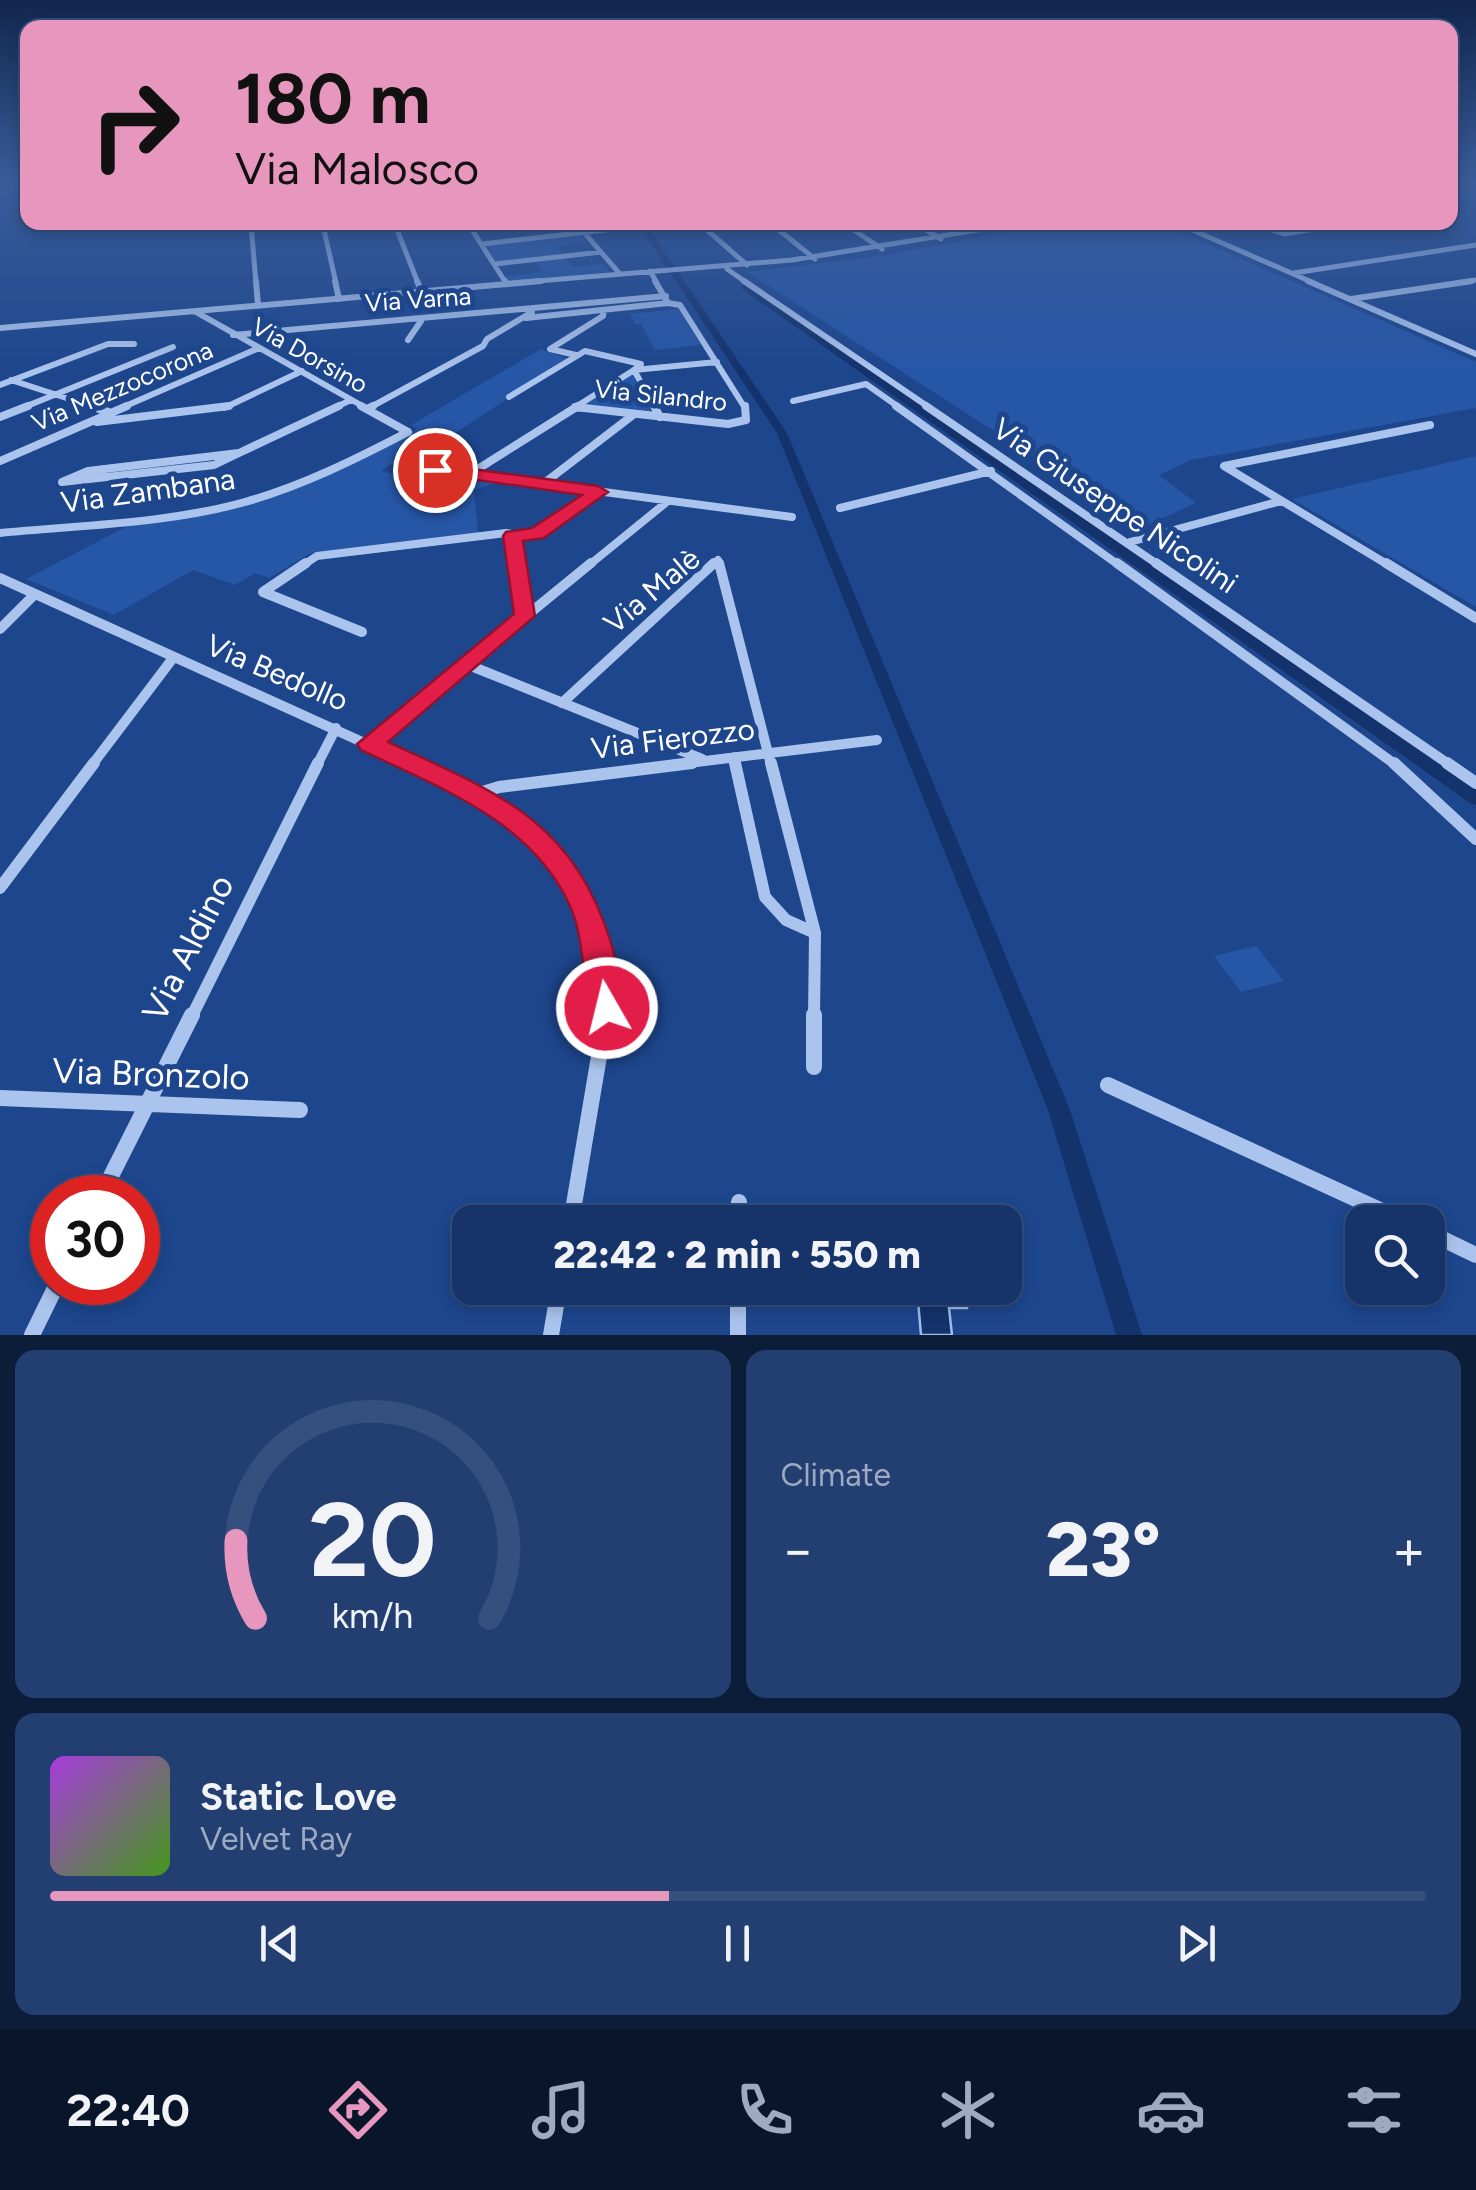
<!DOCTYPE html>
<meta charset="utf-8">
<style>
body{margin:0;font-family:Figtree,sans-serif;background:#233f72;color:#f1f3f6;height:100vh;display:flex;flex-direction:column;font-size:38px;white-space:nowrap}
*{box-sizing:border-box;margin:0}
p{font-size:32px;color:#9eaac1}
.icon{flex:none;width:55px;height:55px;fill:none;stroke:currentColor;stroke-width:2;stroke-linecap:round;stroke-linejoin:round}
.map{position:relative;height:1335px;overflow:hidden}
.drawer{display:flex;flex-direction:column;gap:15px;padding:15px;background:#0c1d3a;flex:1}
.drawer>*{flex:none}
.banner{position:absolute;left:20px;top:20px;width:1438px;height:210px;border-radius:20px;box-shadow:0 5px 15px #0003,0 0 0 2px #354f7e;background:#e797bd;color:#111;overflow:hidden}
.fabs{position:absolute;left:1345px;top:1205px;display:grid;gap:20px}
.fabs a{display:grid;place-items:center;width:100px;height:100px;border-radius:20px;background:#16346a;box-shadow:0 5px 15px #0003,0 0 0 2px #354f7e;font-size:50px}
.speed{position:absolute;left:30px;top:1175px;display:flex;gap:20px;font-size:50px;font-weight:700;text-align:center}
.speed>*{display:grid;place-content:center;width:130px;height:130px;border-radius:50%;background:#16346a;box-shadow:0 5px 15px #0003,0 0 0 2px #354f7e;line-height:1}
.speed .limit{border:15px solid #d22;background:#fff;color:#111}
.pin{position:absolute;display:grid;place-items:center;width:85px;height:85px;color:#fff;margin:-42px;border:5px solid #fff;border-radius:50%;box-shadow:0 2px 10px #0007}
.me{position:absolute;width:110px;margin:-55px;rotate:352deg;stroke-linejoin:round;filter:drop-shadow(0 0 8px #0008)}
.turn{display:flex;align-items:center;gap:35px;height:210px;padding:0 50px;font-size:45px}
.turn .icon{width:130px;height:130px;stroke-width:2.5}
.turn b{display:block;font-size:70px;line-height:85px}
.big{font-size:75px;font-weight:800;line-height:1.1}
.drawer .widget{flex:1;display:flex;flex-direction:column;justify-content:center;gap:15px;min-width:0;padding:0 35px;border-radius:20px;background:#233f72}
.drawer .dial{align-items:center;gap:0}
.dial svg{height:260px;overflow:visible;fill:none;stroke:#354f7e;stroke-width:7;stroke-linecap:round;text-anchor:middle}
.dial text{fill:#f1f3f6;stroke:none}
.song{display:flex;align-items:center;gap:30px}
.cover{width:120px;height:120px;border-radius:15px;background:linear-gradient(135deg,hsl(280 70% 55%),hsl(100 70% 35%))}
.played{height:10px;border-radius:5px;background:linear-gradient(90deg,#e797bd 45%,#354f7e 45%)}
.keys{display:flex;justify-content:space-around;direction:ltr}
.heat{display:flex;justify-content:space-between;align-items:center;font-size:55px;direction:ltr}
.drawer .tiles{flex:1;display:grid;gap:15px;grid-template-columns:1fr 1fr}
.widget:last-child{grid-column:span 2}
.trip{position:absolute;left:452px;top:1205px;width:570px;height:100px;border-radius:20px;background:#16346a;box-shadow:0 5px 15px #0003,0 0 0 2px #354f7e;font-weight:800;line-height:100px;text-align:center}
.tabs{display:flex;height:160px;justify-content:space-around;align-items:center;background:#09152a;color:#9eaac1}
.tabs .icon{width:70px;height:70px}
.tabs .on{color:#e797bd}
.tabs b{font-size:45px;color:#f1f3f6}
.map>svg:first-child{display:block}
</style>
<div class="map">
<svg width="1476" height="1335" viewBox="0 0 1476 1335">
<rect width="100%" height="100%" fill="#1d468d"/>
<path fill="#2656a6" d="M1053,222L1159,223L1476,362V408L1191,460L1159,475L1196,503L1143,527L747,272L889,255Z
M580,234L587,243L557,246L563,256L497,263L485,245Z
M565,258L573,267L604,264L610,272L509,281L505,276L541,272L535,262Z
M678,309L701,345L655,350L641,324H635L630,314Z
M541,349L568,359L411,462L398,460L381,471C418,481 456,478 495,483L474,490L478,533L309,554L269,578L255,573L235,585L193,570L114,615L26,579L139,520L199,514L345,467L417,429L411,425Z
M632,374L652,414L585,405Z
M1476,456V607L1292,499Z
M1256,946L1284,981L1241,992L1214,956Z"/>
<path fill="#14336c" stroke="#9ebdef" stroke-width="2.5" d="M917,1289L965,1291L967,1308H949L952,1335H921Z"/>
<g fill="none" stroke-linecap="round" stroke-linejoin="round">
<path fill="#14336c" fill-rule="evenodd" d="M646,222H653L651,230L665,253L787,433L1070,1110L1142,1335H1116L1048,1110L777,433L657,253L643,230Z
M745,284L1476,790V805L1470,803L742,289L741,287Z"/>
<path stroke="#abc4ed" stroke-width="5" d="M394,222L418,283
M467,222L506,283
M575,222L620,274
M698,222L747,265
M769,222L815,259
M842,222L882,249
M913,222L941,239
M1174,222L1314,283
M1249,222L1284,234L1358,222
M251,224L256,283
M469,225L494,222
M324,230L336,283
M482,244L631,227
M495,264L601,252
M727,269L747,283
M650,271L657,283
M1294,273L1476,245
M513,283L792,260L1027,222
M1456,283L1476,280"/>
<path stroke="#abc4ed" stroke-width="6" d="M256,281L258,305
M335,281L339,299
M417,281L422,292
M505,281L507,284
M744,281L930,408
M1308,281L1476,354
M1351,299L1472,281
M668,303L680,305L745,408
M196,312L366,408
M526,318L668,303L655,281
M0,328L541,281
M233,335L666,296
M408,340L421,321
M576,355L550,349L603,316L604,310
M634,370L717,362
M634,370L655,408
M11,380L97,408
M0,385L108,344H134
M509,397L585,351L641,364L634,370
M793,401L866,384L900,408
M575,407L584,408
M22,408L173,347
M121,408L259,348
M224,408L302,371
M334,408L351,400
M369,408L483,346L487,339L532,312
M574,408L634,370"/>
<path stroke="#abc4ed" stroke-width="8" d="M89,406L109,412
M361,406L408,432
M654,406L660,417
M896,406L1120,566
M926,406L1160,566
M575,407L728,424L746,420L745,406
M367,409L373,406
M0,417L28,406
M97,422L229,406
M239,453L214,465L62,482L88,471Z
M239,453L339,406
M0,461L127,406
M401,465L792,517
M470,474L578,406
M543,484L633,415
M840,508L991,471
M0,533C82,525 165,524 245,502C302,486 356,459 408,432
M512,536L517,566
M1130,542L1281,501
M302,566L317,556L506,533C542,542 571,512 598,492
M588,566L668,501
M712,566L718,560L720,566
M1390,566L1224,466L1430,425"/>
<path stroke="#abc4ed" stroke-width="10" d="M516,563L525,616
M719,563L771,765
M1117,563L1396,765
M1156,563L1450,765
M1386,563L1476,618
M0,578L413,765
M263,592L306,563
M263,592L362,632
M0,629L34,595
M466,664L702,759
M562,703L714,563
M370,744L591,563
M734,757L736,765
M92,765L173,658
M317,765L336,728
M672,765L877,740"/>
<path stroke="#abc4ed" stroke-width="12" d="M408,763C502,806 564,835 596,941C602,964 609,994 605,1018
M735,763L765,897L786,920L815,933
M771,763L815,933L814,1018
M1394,763L1476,839
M1447,763L1476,783
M476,794L499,787L692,763
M0,888L94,763
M191,1018L318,763"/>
<path stroke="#abc4ed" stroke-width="16" d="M814,1067V1015
M1108,1085L1406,1222
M0,1098L300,1110
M100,1198L192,1015
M571,1222L606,1015
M738,1222L739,1202
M1428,1232L1476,1255
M738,1288V1335
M32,1335L58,1282
M551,1335L559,1288"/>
</g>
<linearGradient id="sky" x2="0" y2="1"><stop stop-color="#10264e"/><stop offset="0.49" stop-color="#3a5d9a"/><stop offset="1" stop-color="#3a5d9a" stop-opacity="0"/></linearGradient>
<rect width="1476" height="370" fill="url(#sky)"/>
<path fill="#e11d48" stroke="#92132f" stroke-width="2.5" d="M435,464L598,486L608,492L544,538L523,541L535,616L388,742C496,792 573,819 611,943C617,964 627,998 618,1017L607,1021L596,1017C580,984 586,941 570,906C532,821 440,788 361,750L357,744L514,614L503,536L506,532L532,528L582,495L429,473L426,470Z"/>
<g text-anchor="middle" stroke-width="10" stroke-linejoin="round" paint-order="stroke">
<g font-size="25" fill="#fff" stroke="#1d468d">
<text transform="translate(418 299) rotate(-4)" y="9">Via Varna</text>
<text transform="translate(310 355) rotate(29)" y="9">Via Dorsino</text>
<text transform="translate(122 386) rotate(-23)" y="9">Via Mezzocorona</text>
<text transform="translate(661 395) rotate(6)" y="9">Via Silandro</text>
</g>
<g font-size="30" fill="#fff" stroke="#1d468d">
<text transform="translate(148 491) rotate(-8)" y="10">Via Zambana</text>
<text transform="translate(1115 506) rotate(34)" y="10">Via Giuseppe Nicolini</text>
<text transform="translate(652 591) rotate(-40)" y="10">Via Malè</text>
<text transform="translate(277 673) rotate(23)" y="10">Via Bedollo</text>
<text transform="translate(673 739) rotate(-7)" y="10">Via Fierozzo</text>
</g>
<g font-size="35" fill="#fff" stroke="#1d468d">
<text transform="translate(188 948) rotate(-63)" y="12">Via Aldino</text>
<text transform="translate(151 1074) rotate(2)" y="12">Via Bronzolo</text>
</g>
</g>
</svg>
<div class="fabs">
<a><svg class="icon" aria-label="search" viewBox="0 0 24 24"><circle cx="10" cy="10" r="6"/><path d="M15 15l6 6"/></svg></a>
</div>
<div class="speed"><div class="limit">30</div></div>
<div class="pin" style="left:435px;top:470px;background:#d93025"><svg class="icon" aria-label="arrive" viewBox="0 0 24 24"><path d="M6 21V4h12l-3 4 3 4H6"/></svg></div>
<svg class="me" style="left:607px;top:1008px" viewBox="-20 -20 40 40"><circle r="17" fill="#e11d48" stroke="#fff" stroke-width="3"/><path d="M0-11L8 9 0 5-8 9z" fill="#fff"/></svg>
<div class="trip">22:42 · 2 min · 550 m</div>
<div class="banner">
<div class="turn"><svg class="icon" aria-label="right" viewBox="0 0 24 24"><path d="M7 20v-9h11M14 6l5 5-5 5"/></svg><div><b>180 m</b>Via Malosco</div></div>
</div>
</div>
<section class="drawer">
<div class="tiles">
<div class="widget dial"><svg viewBox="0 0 100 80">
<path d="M14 69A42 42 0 1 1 86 69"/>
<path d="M14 69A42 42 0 0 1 8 45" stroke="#e797bd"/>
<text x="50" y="56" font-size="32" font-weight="700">20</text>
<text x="50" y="72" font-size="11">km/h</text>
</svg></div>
<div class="widget"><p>Climate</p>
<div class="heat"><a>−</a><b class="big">23°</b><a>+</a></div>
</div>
<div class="widget">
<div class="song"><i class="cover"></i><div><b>Static Love</b><p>Velvet Ray</p></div></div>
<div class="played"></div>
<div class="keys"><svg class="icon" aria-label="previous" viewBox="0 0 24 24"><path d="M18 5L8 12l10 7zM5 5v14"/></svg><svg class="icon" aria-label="pause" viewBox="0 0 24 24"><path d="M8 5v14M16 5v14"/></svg><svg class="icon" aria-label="next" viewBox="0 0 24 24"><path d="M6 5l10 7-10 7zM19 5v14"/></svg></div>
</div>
</div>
</section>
<nav class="tabs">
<b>22:40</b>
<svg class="icon on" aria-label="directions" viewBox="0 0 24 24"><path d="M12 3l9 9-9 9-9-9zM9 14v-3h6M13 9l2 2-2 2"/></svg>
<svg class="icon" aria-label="music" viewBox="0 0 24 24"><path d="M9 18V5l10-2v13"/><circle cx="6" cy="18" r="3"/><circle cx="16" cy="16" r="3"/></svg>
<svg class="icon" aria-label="phone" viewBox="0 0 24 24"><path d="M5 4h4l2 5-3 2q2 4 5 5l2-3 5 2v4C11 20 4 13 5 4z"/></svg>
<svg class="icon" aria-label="climate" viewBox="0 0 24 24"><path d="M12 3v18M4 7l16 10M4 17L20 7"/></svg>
<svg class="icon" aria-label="car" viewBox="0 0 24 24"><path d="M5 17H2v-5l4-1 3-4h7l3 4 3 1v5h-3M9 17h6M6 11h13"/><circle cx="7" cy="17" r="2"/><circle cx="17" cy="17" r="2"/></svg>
<svg class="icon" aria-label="filters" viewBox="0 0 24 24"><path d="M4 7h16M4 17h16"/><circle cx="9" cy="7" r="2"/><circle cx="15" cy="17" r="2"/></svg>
</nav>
